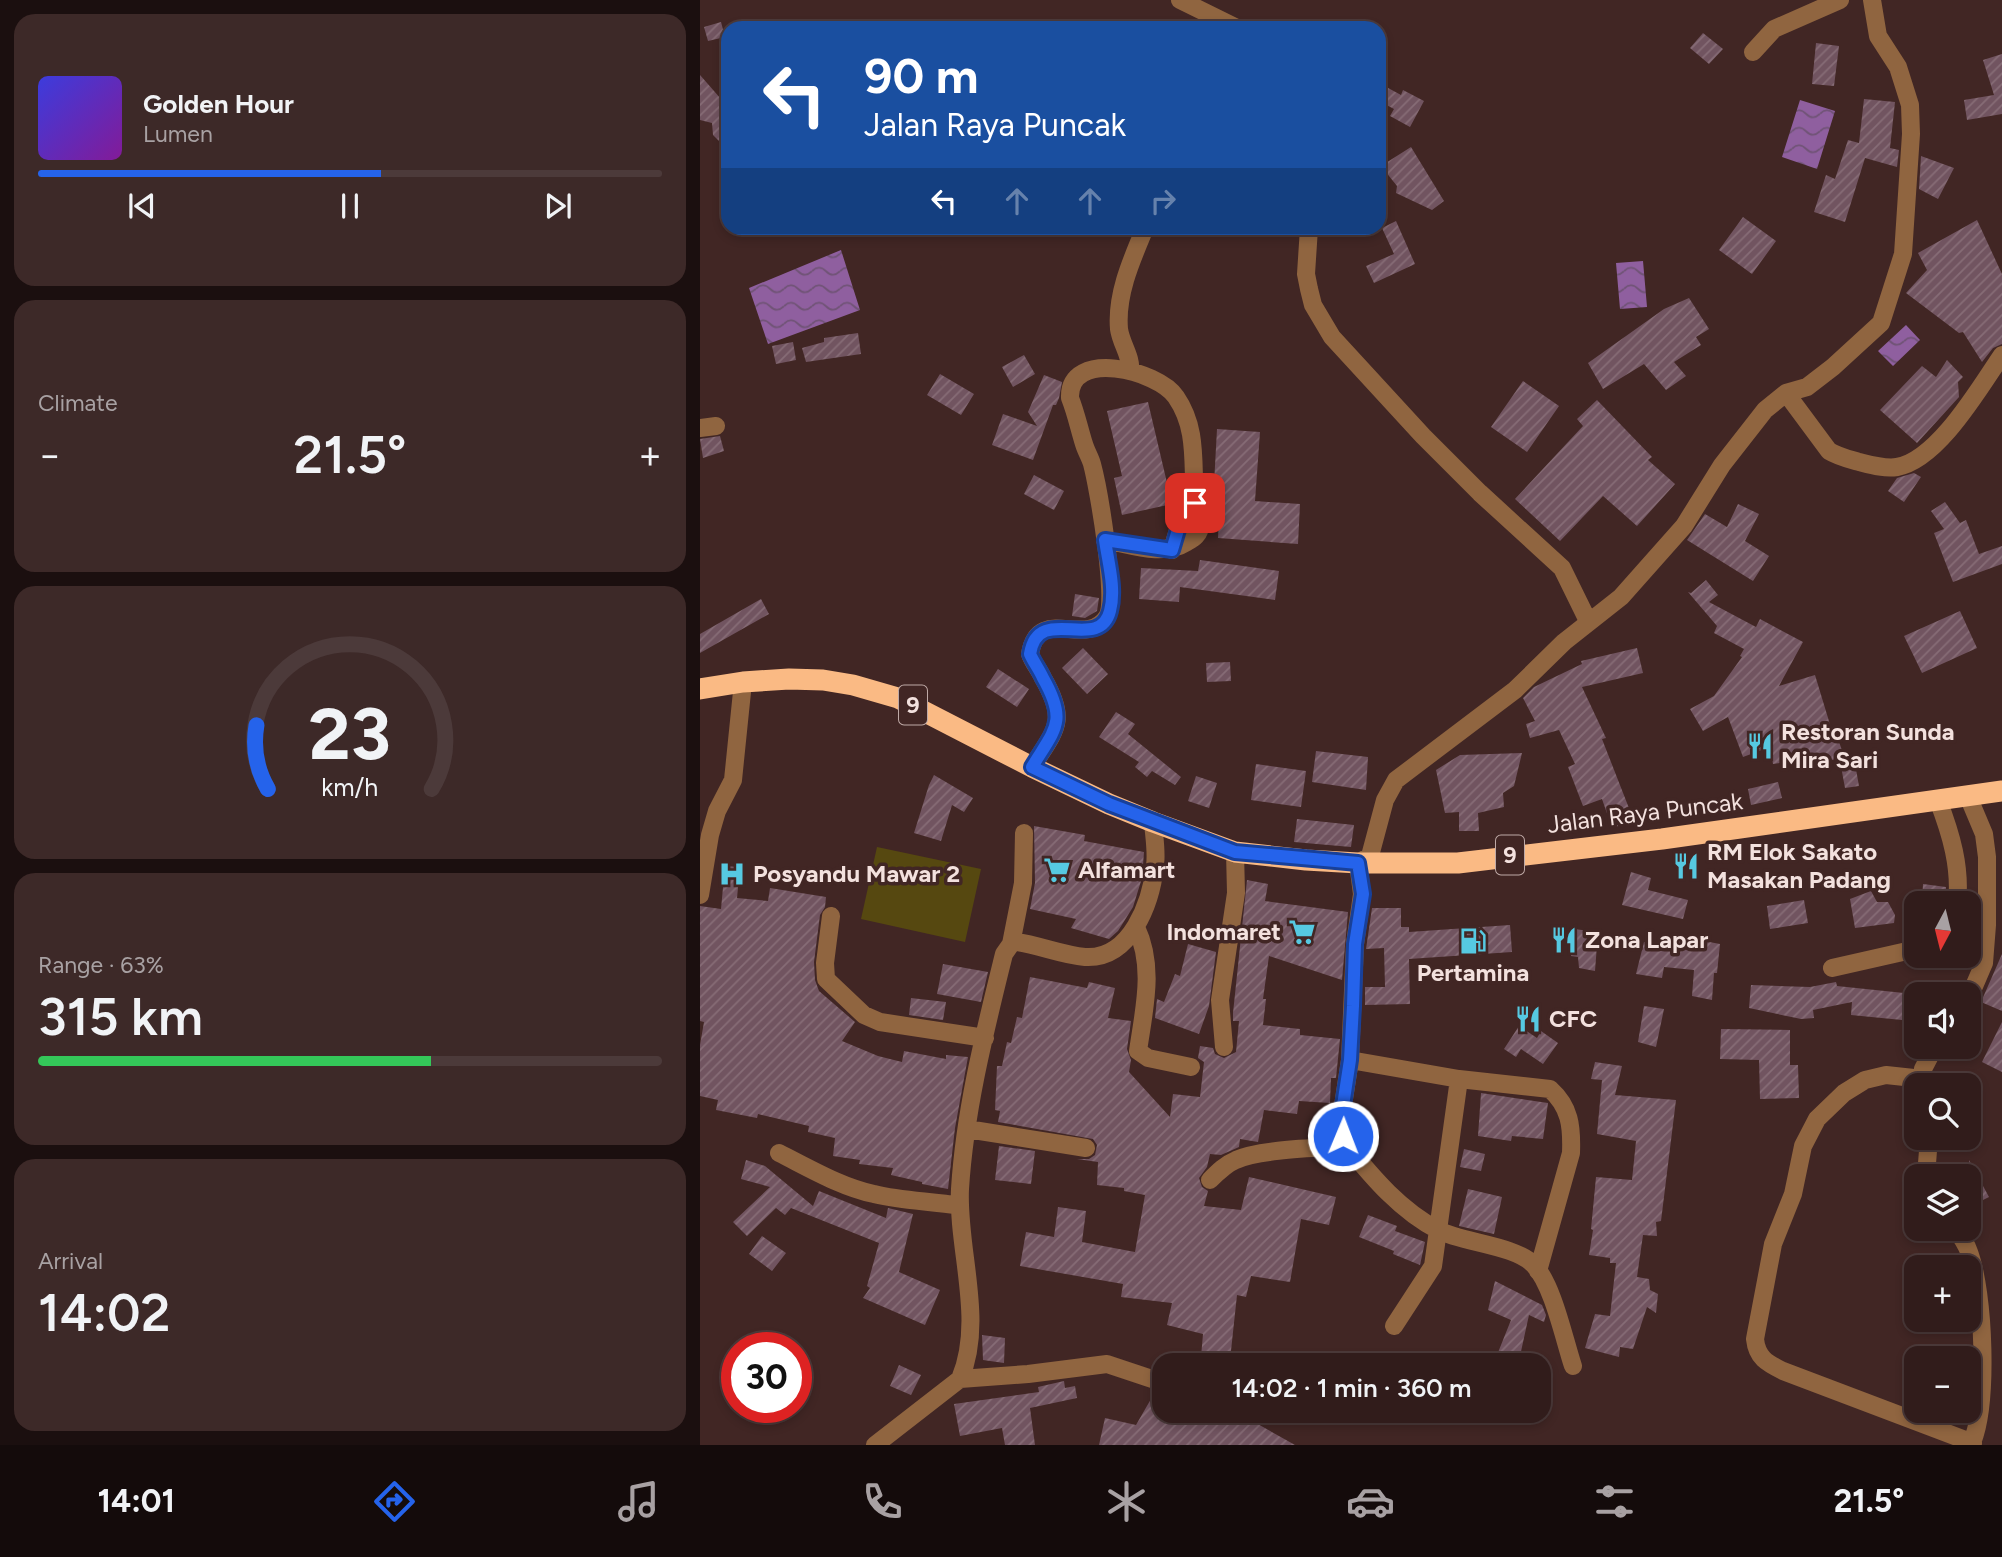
<!DOCTYPE html>
<meta charset="utf-8">
<style>
body{margin:0;font-family:Figtree,sans-serif;background:#3d2928;color:#f1f3f6;height:100vh;display:flex;flex-direction:column;font-size:26px;white-space:nowrap}
*{box-sizing:border-box;margin:0}
p{font-size:23px;color:#a8a1a3}
.icon{flex:none;width:38px;height:38px;fill:none;stroke:currentColor;stroke-width:2;stroke-linecap:round;stroke-linejoin:round}
.map{position:relative;flex:1;overflow:hidden}
.drawer{display:flex;flex-direction:column;gap:14px;padding:14px;background:#1b0f0f;width:700px}
.drawer>*{flex:none}
.hud{position:absolute;left:21px;top:21px;width:665px;height:214px;border-radius:21px;box-shadow:0 4px 10px #0003,0 0 0 2px #4c3a3a;background:#1a4fa0;color:#fff;overflow:hidden}
.needle{width:46px;rotate:187deg}
.buttons{position:absolute;left:1204px;top:891px;display:grid;gap:14px}
.buttons a{display:grid;place-items:center;width:77px;height:77px;border-radius:14px;background:#311c1b;box-shadow:0 4px 10px #0003,0 0 0 2px #4c3a3a;font-size:35px}
.speed{position:absolute;left:21px;top:1332px;display:flex;gap:14px;font-size:35px;font-weight:700;text-align:center}
.speed>*{display:grid;place-content:center;width:91px;height:91px;border-radius:50%;background:#311c1b;box-shadow:0 4px 10px #0003,0 0 0 2px #4c3a3a;line-height:1}
.speed .limit{border:10px solid #d22;background:#fff;color:#111}
.pin{position:absolute;display:grid;place-items:center;width:60px;height:60px;color:#fff;margin:-30px;border-radius:14px;box-shadow:0 4px 10px #0006}
.me{position:absolute;width:77px;margin:-38px;rotate:1deg;stroke-linejoin:round;filter:drop-shadow(0 0 5px #0008)}
.turn{display:flex;align-items:center;gap:24px;height:147px;padding:0 28px;font-size:32px}
.turn .icon{width:91px;height:91px;stroke-width:2.5}
.turn b{display:block;font-size:49px;line-height:60px}
.lanes{display:flex;align-items:center;height:66px;padding:0 28px;background:#0003;justify-content:center;gap:35px;direction:ltr}
.lanes .off{opacity:.35}
.big{font-size:52px;font-weight:600;line-height:1.1}
.drawer .widget{flex:1;display:flex;flex-direction:column;justify-content:center;gap:10px;min-width:0;padding:0 24px;border-radius:21px;background:#3d2928}
.drawer .dial{align-items:center;gap:0}
.dial svg{height:182px;overflow:visible;fill:none;stroke:#4c3a3a;stroke-width:7;stroke-linecap:round;text-anchor:middle}
.dial text{fill:#f1f3f6;stroke:none}
.song{display:flex;align-items:center;gap:21px}
.cover{width:84px;height:84px;border-radius:10px;background:linear-gradient(135deg,hsl(240 70% 55%),hsl(290 70% 35%))}
.played{height:7px;border-radius:4px;background:linear-gradient(90deg,#2563eb 55%,#4c3a3a 55%)}
.keys{display:flex;justify-content:space-around;direction:ltr}
.heat{display:flex;justify-content:space-between;align-items:center;font-size:38px;direction:ltr}
.charge{height:10px;border-radius:5px;background:linear-gradient(90deg,#34c759 63%,#4c3a3a 0)}
.trip{position:absolute;left:452px;top:1353px;width:399px;height:70px;border-radius:21px;background:#311c1b;box-shadow:0 4px 10px #0003,0 0 0 2px #4c3a3a;font-weight:600;line-height:70px;text-align:center}
.tabs{display:flex;height:112px;justify-content:space-around;align-items:center;background:#140b0b;color:#a8a1a3}
.tabs .icon{width:49px;height:49px}
.tabs .selected{color:#2563eb}
.tabs b{font-size:32px;color:#f1f3f6}
main{display:flex;flex:1;min-height:0}
.map>svg:first-child{display:block}
</style>
<main>
<section class="drawer">
<div class="widget">
<div class="song"><i class="cover"></i><div><b>Golden Hour</b><p>Lumen</p></div></div>
<div class="played"></div>
<div class="keys"><svg class="icon" aria-label="previous" viewBox="0 0 24 24"><path d="M18 5L8 12l10 7zM5 5v14"/></svg><svg class="icon" aria-label="pause" viewBox="0 0 24 24"><path d="M8 5v14M16 5v14"/></svg><svg class="icon" aria-label="next" viewBox="0 0 24 24"><path d="M6 5l10 7-10 7zM19 5v14"/></svg></div>
</div>
<div class="widget"><p>Climate</p>
<div class="heat"><a>−</a><b class="big">21.5°</b><a>+</a></div>
</div>
<div class="widget dial"><svg viewBox="0 0 100 80">
<path d="M14 69A42 42 0 1 1 86 69"/>
<path d="M14 69A42 42 0 0 1 9 41" stroke="#2563eb"/>
<text x="50" y="56" font-size="32" font-weight="700">23</text>
<text x="50" y="72" font-size="11">km/h</text>
</svg></div>
<div class="widget"><p>Range · 63%</p><b class="big">315 km</b><div class="charge"></div></div>
<div class="widget"><p>Arrival</p><b class="big">14:02</b></div>
</section>
<div class="map">
<svg width="1302" height="1445" viewBox="0 0 1302 1445">
<defs>
<pattern id="water-waves" width="16" height="10" patternUnits="userSpaceOnUse" patternTransform="scale(1.75)"><rect width="16" height="10" fill="#8f5f9f"/><path d="M0 5q4-4 8 0t8 0" fill="none" stroke="#705376"/></pattern>
<pattern id="building-hatch" width="6" height="6" patternUnits="userSpaceOnUse" patternTransform="scale(1.75)"><rect width="6" height="6" fill="#715460"/><path d="M-1 1l2-2M0 6l6-6M5 7l2-2" fill="none" stroke="#866c76"/></pattern>
</defs>
<rect width="100%" height="100%" fill="#412624"/>
<path fill="#564810" d="M177,847L281,869L265,942L161,919Z"/>
<path fill="url(#water-waves)" d="M1100,100L1135,111L1117,169L1082,157Z
M141,250L160,310L68,344L49,288Z
M943,261L947,307L920,309L916,263Z
M1206,325L1220,340L1193,366L1178,351Z"/>
<path fill="url(#building-hatch)" d="M21,22L25,37L8,41L4,27Z
M1003,33L1023,49L1009,64L990,48Z
M1116,43L1139,46L1134,86L1112,84Z
M1302,54V114L1267,120L1264,100L1294,95L1283,60Z
M0,75L28,107V150L13,135L12,123L0,120Z
M679,83L701,95L703,90L724,101L710,127L690,116L694,109L679,101Z
M1164,99L1195,102L1190,148L1199,150L1197,167L1165,158L1145,222L1114,212L1126,175L1135,179L1148,140L1159,143Z
M711,147L744,201L732,210L696,193L697,186L681,166Z
M1221,156L1254,168L1238,199L1219,189Z
M1043,217L1076,241L1052,274L1019,250Z
M1277,220L1302,274V344L1293,348L1282,362L1263,332L1259,333L1206,293L1227,270L1218,253Z
M696,221L715,264L674,283L666,266L694,254L682,228Z
M989,298L1009,329L996,337L1001,345L974,362L986,376L966,390L944,364L903,389L888,363L964,309Z
M158,333L161,354L106,362L102,348L124,342V338Z
M93,342L96,360L76,364L72,346Z
M324,355L335,374L313,387L302,367Z
M1247,360L1263,377L1258,382L1259,397L1217,443L1180,410L1222,366L1236,377Z
M240,374L274,394L261,415L227,395Z
M344,375L362,382L359,398L356,405H353L333,460L292,445L303,414L337,426L328,412Z
M823,381L859,406L827,452L791,427Z
M897,400L952,457L948,460L975,484L937,526L903,496L860,541L815,499L883,426L877,419Z
M448,402L472,504L422,515L414,478L422,476L407,411Z
M517,429L560,432L555,501L600,504L598,544L518,538L521,485L514,484Z
M20,436L24,451L3,458L0,439Z
M1214,473L1221,477L1204,502L1188,491L1197,478Z
M334,475L364,491L354,510L324,494Z
M1245,502L1260,523L1266,520L1279,554L1302,546V564L1253,582L1234,533L1244,529L1231,511Z
M1038,504L1059,514L1045,541L1069,556L1053,581L987,540L1005,514L1027,527Z
M500,560L579,571L575,600L480,587L479,602L439,599L441,568L498,571Z
M1006,580L1018,595L1009,602L1056,627L1060,619L1103,642L1079,686L1115,675L1135,741L1138,739L1144,756L1123,763L1120,757L1073,764L1070,747L1043,757L1028,717L1003,731L990,709L1014,696L1042,657L1040,656L1044,649L1014,633L1017,626L988,592L991,593Z
M375,594L399,598L397,611L385,618L372,616Z
M61,599L69,614L0,653V634Z
M1260,611L1277,648L1222,673L1204,636Z
M383,648L408,674L387,694L362,668Z
M937,648L943,673L882,687L906,738L902,739L934,821L912,828L902,799L883,806L868,767L875,764L859,730L830,738L826,724L835,721L823,698L834,687L882,664L881,661Z
M530,662L531,681L507,682L506,663Z
M298,669L329,689L317,707L286,687Z
M416,712L435,724L428,734L481,777L475,785L452,771L447,777L435,767L439,762L399,737Z
M616,751L668,757L666,790L612,782Z
M822,753L814,786L803,793L804,807L778,813L779,831H759V812L745,813L736,770L760,755Z
M1154,758L1159,786L1145,788L1140,761Z
M556,764L606,771L601,807L551,800Z
M234,775L273,798L264,812L252,805L241,841L214,833L229,785Z
M496,776L517,783L509,808L488,801Z
M1078,782L1082,798L1051,805L1048,789Z
M597,819L654,825L651,847L594,842Z
M334,826L385,835L384,841L444,852L442,878L433,907L418,931L409,939L371,928L376,919L330,909L335,883Z
M25,866L40,867L37,898L68,901L70,888L126,897L125,907L120,915L114,962L115,980L119,991L155,1022L142,1041L178,1056L202,1062L204,1051L246,1059V1055L268,1057L255,1128L248,1189L222,1184V1182L191,1175L193,1168L159,1164L160,1160L133,1156L135,1138L108,1132L109,1126L58,1114L57,1118L16,1110L18,1100L0,1096V1045L4,1022L0,1021V906L21,909Z
M931,872L951,878L948,890L988,900L983,919L922,905Z
M547,880L568,884L565,901L648,912L642,980L569,956L563,999H566L563,1025L600,1029V1035L640,1039L636,1078H631L630,1103L599,1101L597,1114L564,1110L558,1142L540,1139L539,1147L521,1155L510,1154L507,1167L499,1178L502,1187L508,1191L504,1206L541,1210L549,1177L636,1197L629,1225L601,1219L590,1282L551,1276L546,1297L537,1295L530,1360L501,1357L503,1334L467,1325L472,1303L421,1297L423,1284L320,1266L326,1232L354,1237L358,1207L386,1211L382,1242L435,1252L445,1195L424,1191V1188L397,1185L398,1162L377,1159H389L395,1155L397,1145L393,1139L298,1122L300,1111L295,1110L297,1066H302L307,1042L311,1043L317,1017L322,1018L330,977L387,988L389,982L415,988L408,1018L431,1021L427,1049L431,1060L429,1072L470,1117L473,1094L500,1097L504,1062L498,1058L500,1046L513,1048L515,1054L524,1058L536,1052L539,1021H533V1013Z
M1223,884L1246,887V903H1222Z
M1171,891L1177,902H1188L1195,915L1194,923L1155,928L1150,899Z
M1104,900L1108,923L1070,929L1067,906Z
M672,908H701V927H709V932L810,925L812,952L709,959L710,1004L665,1005V987H685L684,948L666,949Z
M874,929L898,932L895,971L879,968L878,957L871,956Z
M964,938L1003,944L1004,941L1020,944L1017,973H1014L1012,1000L992,996L994,970L964,967L962,978L936,974L944,942L962,945Z
M488,944L516,952L509,1006L499,1034L455,1018L457,999L464,1002L475,974L480,976Z
M1302,954V1011L1281,1002Z
M243,964L288,972L281,1002L237,994Z
M1136,982L1137,986L1204,993L1202,1020L1151,1015L1152,1002L1113,1010L1114,1018L1101,1019L1049,1008L1051,985L1110,987Z
M211,998L246,1002L243,1020L209,1015Z
M944,1006L964,1009L956,1047L938,1042Z
M1302,1022V1072L1282,1062Z
M819,1026L837,1038L841,1031L858,1043L843,1064L821,1049L816,1057L804,1049Z
M1021,1029L1090,1030V1065H1098L1099,1098L1060,1099L1059,1060L1020,1059Z
M895,1062L922,1066L915,1095L976,1100L961,1221L956,1222L957,1236L943,1235L937,1277L949,1279L950,1290L958,1294L956,1313L947,1307L933,1349L920,1347L919,1357L885,1348L895,1314L910,1316L916,1263H910V1258L889,1255L893,1230L891,1229L896,1177L932,1180L936,1141L897,1134L902,1080L891,1079Z
M781,1093L848,1103L843,1139L812,1136L811,1141L778,1136Z
M299,1146L335,1151L331,1184L295,1180Z
M764,1149L785,1154L781,1171L760,1167Z
M46,1160L65,1166L113,1206L119,1191L186,1218L188,1208L213,1214L199,1272L240,1290L225,1325L163,1298L170,1288L167,1286L179,1243L91,1208L85,1215L76,1208L47,1236L33,1222L70,1187L41,1179Z
M1269,1160L1289,1197L1269,1207Z
M768,1189L802,1197L794,1234L759,1226Z
M668,1215L697,1226L695,1231L725,1242L720,1265L693,1254L694,1251L659,1237Z
M62,1236L86,1253L72,1271L49,1254Z
M795,1281L842,1305L846,1315L844,1322L829,1315L818,1365H793L811,1320L788,1310Z
M282,1335L305,1338L304,1363L283,1360Z
M199,1365L221,1375L211,1395L190,1386Z
M364,1381L365,1388L375,1386L377,1398L330,1408L335,1445H305L302,1428L260,1436L254,1404L339,1392L338,1387Z
M455,1392L464,1394V1410H558L556,1423L595,1445H399L405,1418L436,1425Z"/>
<g fill="none" stroke-linecap="round" stroke-linejoin="round">
<path stroke="#906540" stroke-width="18" d="M480,0L537,28
M1053,52L1074,29L1140,0
M609,228L606,274L609,289L613,305L632,337L723,436L780,493L862,568L888,621
M430,371C432,357 421,344 419,329C416,294 432,259 445,228
M1086,393L1129,451C1139,457 1149,459 1159,462C1171,465 1185,469 1197,467C1238,460 1280,387 1302,355
M0,428L16,426
M472,550L480,523L495,503
M332,767C356,729 368,721 343,678C339,669 333,663 330,654C338,604 386,649 407,617C418,601 398,486 392,464C390,457 386,451 384,444C379,428 376,413 370,398C368,348 458,370 476,397C498,429 492,463 495,500C496,508 500,517 500,526C500,534 494,538 487,542C463,557 432,545 405,540
M1268,796L1284,834L1287,857V925L1284,963L1269,998
M1238,800C1251,834 1261,867 1257,903
M0,895L10,835L17,811L33,780L43,682
M131,916L125,963L126,979L164,1015L180,1022L285,1038
M436,927C455,967 444,1009 438,1051L448,1058L491,1067
M311,944L323,883L324,833
M1132,968L1216,949
M524,1047L520,1000L536,893L535,852
M650,1060L759,1079
M1223,1079L1186,1075L1165,1080L1144,1093L1117,1119L1103,1146L1093,1194L1073,1244L1055,1339C1057,1358 1067,1363 1083,1371L1273,1443
M1224,1085L1223,1069L1235,1046
M267,1129L386,1148
M79,1153C109,1168 141,1187 174,1194C202,1201 231,1201 260,1206
M1226,1176L1229,1138
M510,1180C518,1172 526,1164 536,1160C560,1149 619,1148 647,1146
M1255,1228C1261,1236 1266,1243 1269,1252C1284,1293 1289,1405 1271,1445
M694,1326L733,1266L759,1079L850,1089C870,1107 872,1126 871,1153L838,1271
M873,1366C864,1339 853,1285 834,1265C815,1245 763,1243 738,1230C701,1211 673,1178 647,1146L643,1136L642,1112L650,1060L655,944L662,894L658,863L670,856L685,800L696,780L815,690L864,642L921,597L984,526L1022,465L1065,410L1086,393L1107,387L1133,367L1181,323L1203,254L1211,134L1210,105L1198,67L1178,36L1172,0
M260,1379L328,1374L407,1364L464,1383
M175,1445L260,1379C285,1320 257,1250 260,1189C265,1109 285,1031 304,954L311,944L316,942C339,945 362,955 385,957C431,960 451,902 455,866C457,852 454,836 453,822"/>
<path stroke="#faba84" stroke-width="21" d="M0,689L43,682L89,679L123,680L153,685L198,698L332,767L409,804L453,822L535,852L606,860L658,863H758L962,839L1302,791"/>
</g>
<g fill="none" stroke-linecap="round" stroke-linejoin="round">
<g stroke="#184099" stroke-width="18">
<path id="route" d="M495,503L480,523L472,550L405,540C408,562 416,589 410,611C399,654 338,602 330,654C334,663 339,669 343,678C368,722 355,729 332,767L409,804L535,852L658,863L663,894L655,944L653,1006L650,1060L642,1112L643,1136"/>
</g>
<use href="#route" stroke="#2563eb" stroke-width="12"/>
</g>
<defs>
<g id="restaurant-bare" transform="scale(2.1)"><path d="M-5-6h1v4h1v-4h1v4h1v-4h1v5L-1.5 .5V6h-2V.5L-5-1ZM5-6V6H3V1.5H1.5Q1.5-4 5-6Z" fill="#56c9e1" stroke="#412624" stroke-width="2.5" paint-order="stroke"/></g>
<g id="supermarket-bare" transform="scale(2.1)"><path d="M-6-5.5h2.5l.6 2H6L4.5 2H-2.5L-4.4-4H-6ZM-1.5 3.2a1.3 1.3 0 1 0 .1 0ZM3 3.2a1.3 1.3 0 1 0 .1 0Z" fill="#56c9e1" stroke="#412624" stroke-width="2.5" paint-order="stroke"/></g>
<g id="hospital-bare" transform="scale(2.1)"><path d="M-5-5h3v3.5h4V-5h3V5h-3V1.5h-4V5h-3Z" fill="#56c9e1" stroke="#412624" stroke-width="2.5" paint-order="stroke"/></g>
<g id="fuel-bare" transform="scale(2.1)"><path d="M-5.5-6h7V0h2V4h1.3V-2.5L3-4.5l.8-.8L6-3V5H2.5V1h-1V6h-7ZM-4.2-4.7v3.2H.2V-4.7Z" fill="#56c9e1" stroke="#412624" stroke-width="2.5" paint-order="stroke"/></g>
</defs>
<g fill-rule="evenodd">
<use href="#restaurant-bare" x="1060" y="746"/>
<use href="#restaurant-bare" x="986" y="866"/>
<use href="#supermarket-bare" x="357" y="870"/>
<use href="#hospital-bare" x="32" y="874"/>
<use href="#supermarket-bare" x="602" y="932"/>
<use href="#restaurant-bare" x="864" y="940"/>
<use href="#fuel-bare" x="773" y="941"/>
<use href="#restaurant-bare" x="828" y="1019"/>
</g>
<g text-anchor="middle" stroke-width="7" stroke-linejoin="round" paint-order="stroke">
<g fill="#412624" stroke="#bea9a6" stroke-width="2">
<rect x="199" y="685.5" width="28" height="39" rx="5"/>
<rect x="796" y="835.5" width="28" height="39" rx="5"/>
</g>
<g font-size="23" font-weight="bold" fill="#f3e1de">
<text x="213" y="713">9</text>
<text x="810" y="863">9</text>
</g>
<g font-size="24" font-weight="bold" fill="#f3e1de" stroke="#412624" text-anchor="start">
<text x="1081" y="740">Restoran Sunda<tspan x="1081" dy="28">Mira Sari</tspan></text>
<text x="1007" y="860">RM Elok Sakato<tspan x="1007" dy="28">Masakan Padang</tspan></text>
<text x="378" y="878">Alfamart</text>
<text x="53" y="882">Posyandu Mawar 2</text>
<text x="581" y="940" text-anchor="end">Indomaret</text>
<text x="885" y="948">Zona Lapar</text>
<text x="773" y="981" text-anchor="middle">Pertamina</text>
<text x="849" y="1027">CFC</text>
</g>
<g font-size="24" fill="#f3e1de" stroke="#412624">
<text transform="translate(945 813) rotate(-7)" y="8">Jalan Raya Puncak</text>
</g>
</g>
</svg>
<div class="buttons">
<a><svg class="needle" viewBox="-14 -14 28 28"><path d="M0-13l5 13h-10z" fill="#e53935"/><path d="M0 13l5-13h-10z" fill="#a8a1a3"/></svg></a>
<a><svg class="icon" aria-label="sound" viewBox="0 0 24 24"><path d="M4 9h4l5-4v14l-5-4H4zM17 9q2 3 0 6"/></svg></a>
<a><svg class="icon" aria-label="search" viewBox="0 0 24 24"><circle cx="10" cy="10" r="6"/><path d="M15 15l6 6"/></svg></a>
<a><svg class="icon" aria-label="layers" viewBox="0 0 24 24"><path d="M12 4l9 5-9 5-9-5zM3 14l9 5 9-5"/></svg></a>
<a>+</a>
<a>−</a>
</div>
<div class="speed"><div class="limit">30</div></div>
<div class="pin" style="left:495px;top:503px;background:#d93025"><svg class="icon" aria-label="arrive" viewBox="0 0 24 24"><path d="M6 21V4h12l-3 4 3 4H6"/></svg></div>
<svg class="me" style="left:643px;top:1136px" viewBox="-20 -20 40 40"><circle r="17" fill="#2563eb" stroke="#fff" stroke-width="3"/><path d="M0-11L8 9 0 5-8 9z" fill="#fff"/></svg>
<div class="trip">14:02 · 1 min · 360 m</div>
<div class="hud">
<div class="turn"><svg class="icon" aria-label="left" viewBox="0 0 24 24"><path d="M17 20v-9H6M10 6l-5 5 5 5"/></svg><div><b>90 m</b>Jalan Raya Puncak</div></div>
<div class="lanes"><svg class="icon" aria-label="left" viewBox="0 0 24 24"><path d="M17 20v-9H6M10 6l-5 5 5 5"/></svg><svg class="icon off" aria-label="ahead" viewBox="0 0 24 24"><path d="M12 20V5M6 11l6-6 6 6"/></svg><svg class="icon off" aria-label="ahead" viewBox="0 0 24 24"><path d="M12 20V5M6 11l6-6 6 6"/></svg><svg class="icon off" aria-label="right" viewBox="0 0 24 24"><path d="M7 20v-9h11M14 6l5 5-5 5"/></svg></div>
</div>
</div>
</main>
<nav class="tabs">
<b>14:01</b>
<svg class="icon selected" aria-label="directions" viewBox="0 0 24 24"><path d="M12 3l9 9-9 9-9-9zM9 14v-3h6M13 9l2 2-2 2"/></svg>
<svg class="icon" aria-label="music" viewBox="0 0 24 24"><path d="M9 18V5l10-2v13"/><circle cx="6" cy="18" r="3"/><circle cx="16" cy="16" r="3"/></svg>
<svg class="icon" aria-label="phone" viewBox="0 0 24 24"><path d="M5 4h4l2 5-3 2q2 4 5 5l2-3 5 2v4C11 20 4 13 5 4z"/></svg>
<svg class="icon" aria-label="climate" viewBox="0 0 24 24"><path d="M12 3v18M4 7l16 10M4 17L20 7"/></svg>
<svg class="icon" aria-label="car" viewBox="0 0 24 24"><path d="M5 17H2v-5l4-1 3-4h7l3 4 3 1v5h-3M9 17h6M6 11h13"/><circle cx="7" cy="17" r="2"/><circle cx="17" cy="17" r="2"/></svg>
<svg class="icon" aria-label="filters" viewBox="0 0 24 24"><path d="M4 7h16M4 17h16"/><circle cx="9" cy="7" r="2"/><circle cx="15" cy="17" r="2"/></svg>
<b>21.5°</b>
</nav>
